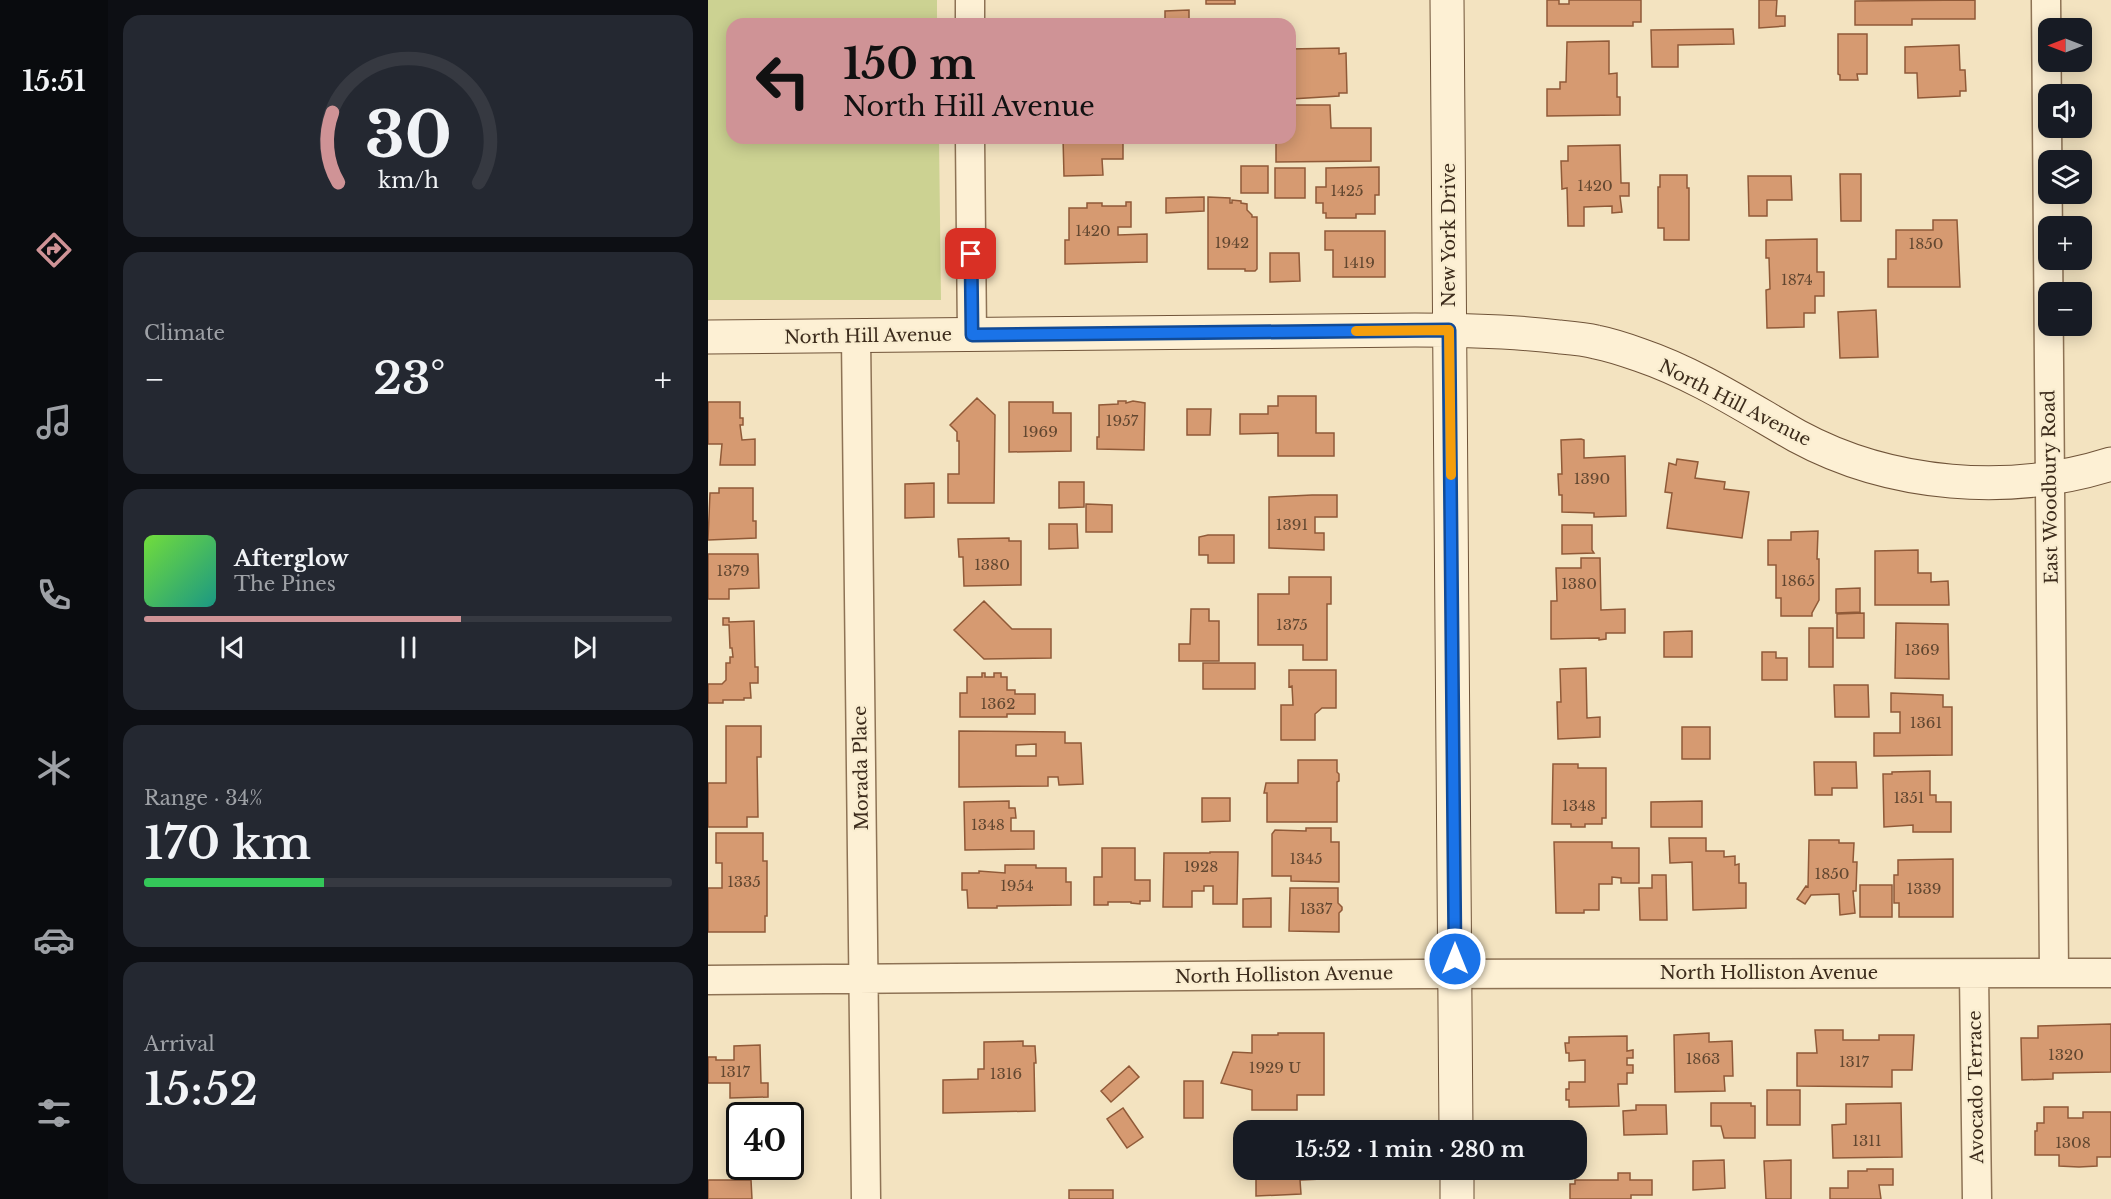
<!DOCTYPE html>
<meta charset="utf-8">
<style>
body{margin:0;font-family:"Libre Baskerville",serif;background:#242831;color:#f1f3f6;height:100vh;display:flex;flex-direction:column;font-size:22px;white-space:nowrap}
*{box-sizing:border-box;margin:0}
p{font-size:20px;color:#9ea1a6}
.icon{flex:none;width:33px;height:33px;fill:none;stroke:currentColor;stroke-width:2;stroke-linecap:round;stroke-linejoin:round}
.map{position:relative;flex:1;overflow:hidden}
.drawer{display:flex;flex-direction:column;gap:15px;padding:15px;background:#0d0f14;width:600px}
.drawer>*{flex:none}
.hud{position:absolute;left:18px;top:18px;width:570px;height:126px;border-radius:18px;box-shadow:0 3px 15px #0003;background:#cf9396;color:#111;overflow:hidden}
.needle{width:39px;rotate:270deg}
.controls{position:absolute;left:1330px;top:18px;display:grid;gap:12px}
.controls a{display:grid;place-items:center;width:54px;height:54px;border-radius:12px;background:#171b24;box-shadow:0 3px 15px #0003;font-size:30px}
.speed{position:absolute;left:18px;top:1102px;display:flex;gap:12px;font-size:30px;font-weight:700;text-align:center}
.speed>*{display:grid;place-content:center;width:78px;height:78px;border-radius:50%;background:#171b24;box-shadow:0 3px 15px #0003;line-height:1}
.speed .limit{border:3px solid #111;border-radius:9px;background:#fff;color:#111}
.pin{position:absolute;display:grid;place-items:center;width:51px;height:51px;color:#fff;margin:-26px;border-radius:12px;box-shadow:0 3px 9px #0006}
.me{position:absolute;width:66px;margin:-33px;rotate:0deg;stroke-linejoin:round;filter:drop-shadow(0 0 4px #0008)}
.turn{display:flex;align-items:center;gap:21px;height:126px;padding:0 18px;font-size:27px}
.turn .icon{width:78px;height:78px;stroke-width:2.5}
.turn b{display:block;font-size:42px;line-height:51px}
.big{font-size:45px;font-weight:600;line-height:1.1}
.drawer .widget{flex:1;display:flex;flex-direction:column;justify-content:center;gap:9px;min-width:0;padding:0 21px;border-radius:18px;background:#242831}
.drawer .dial{align-items:center;gap:0}
.dial svg{height:156px;overflow:visible;fill:none;stroke:#363941;stroke-width:7;stroke-linecap:round;text-anchor:middle}
.dial text{fill:#f1f3f6;stroke:none}
.song{display:flex;align-items:center;gap:18px}
.cover{width:72px;height:72px;border-radius:9px;background:linear-gradient(135deg,hsl(100 70% 55%),hsl(170 70% 35%))}
.played{height:6px;border-radius:3px;background:linear-gradient(90deg,#cf9396 60%,#363941 60%)}
.keys{display:flex;justify-content:space-around;direction:ltr}
.heat{display:flex;justify-content:space-between;align-items:center;font-size:33px;direction:ltr}
.charge{height:9px;border-radius:4px;background:linear-gradient(90deg,#34c759 34%,#363941 0)}
.trip{position:absolute;left:525px;top:1120px;width:354px;height:60px;border-radius:18px;background:#171b24;box-shadow:0 3px 15px #0003;font-weight:600;line-height:60px;text-align:center}
main{display:flex;flex:1;min-height:0}
.tabs{display:flex;flex-direction:column;width:108px;justify-content:space-around;align-items:center;background:#090b0e;color:#9ea1a6}
.tabs .icon{width:42px;height:42px}
.tabs .selected{color:#cf9396}
.tabs b{font-size:27px;color:#f1f3f6}
.map>svg:first-child{display:block}
</style>
<main>
<nav class="tabs">
<b>15:51</b>
<svg class="icon selected" aria-label="directions" viewBox="0 0 24 24"><path d="M12 3l9 9-9 9-9-9zM9 14v-3h6M13 9l2 2-2 2"/></svg>
<svg class="icon" aria-label="music" viewBox="0 0 24 24"><path d="M9 18V5l10-2v13"/><circle cx="6" cy="18" r="3"/><circle cx="16" cy="16" r="3"/></svg>
<svg class="icon" aria-label="phone" viewBox="0 0 24 24"><path d="M5 4h4l2 5-3 2q2 4 5 5l2-3 5 2v4C11 20 4 13 5 4z"/></svg>
<svg class="icon" aria-label="climate" viewBox="0 0 24 24"><path d="M12 3v18M4 7l16 10M4 17L20 7"/></svg>
<svg class="icon" aria-label="car" viewBox="0 0 24 24"><path d="M5 17H2v-5l4-1 3-4h7l3 4 3 1v5h-3M9 17h6M6 11h13"/><circle cx="7" cy="17" r="2"/><circle cx="17" cy="17" r="2"/></svg>
<svg class="icon" aria-label="filters" viewBox="0 0 24 24"><path d="M4 7h16M4 17h16"/><circle cx="9" cy="7" r="2"/><circle cx="15" cy="17" r="2"/></svg>
</nav>
<section class="drawer">
<div class="widget dial"><svg viewBox="0 0 100 80">
<path d="M14 69A42 42 0 1 1 86 69"/>
<path d="M14 69A42 42 0 0 1 11 33" stroke="#cf9396"/>
<text x="50" y="56" font-size="32" font-weight="700">30</text>
<text x="50" y="72" font-size="11">km/h</text>
</svg></div>
<div class="widget"><p>Climate</p>
<div class="heat"><a>−</a><b class="big">23°</b><a>+</a></div>
</div>
<div class="widget">
<div class="song"><i class="cover"></i><div><b>Afterglow</b><p>The Pines</p></div></div>
<div class="played"></div>
<div class="keys"><svg class="icon" aria-label="previous" viewBox="0 0 24 24"><path d="M18 5L8 12l10 7zM5 5v14"/></svg><svg class="icon" aria-label="pause" viewBox="0 0 24 24"><path d="M8 5v14M16 5v14"/></svg><svg class="icon" aria-label="next" viewBox="0 0 24 24"><path d="M6 5l10 7-10 7zM19 5v14"/></svg></div>
</div>
<div class="widget"><p>Range · 34%</p><b class="big">170 km</b><div class="charge"></div></div>
<div class="widget"><p>Arrival</p><b class="big">15:52</b></div>
</section>
<div class="map">
<svg width="1403" height="1199" viewBox="0 0 1403 1199">
<rect width="100%" height="100%" fill="#f3e3c0"/>
<path fill="#ccd292" d="M0,0H229V24H24V138H231L233,300H0Z"/>
<path fill="#d69a71" stroke="#905a38" stroke-width="1.5" fill-rule="evenodd" d="M498,0H527V4H498Z
M839,0H851V4H861V0H933V22H925V26H839Z
M1051,0H1069L1068,16H1077V26L1051,28Z
M1267,0V19H1204V25H1147V1Z
M481,10V24H457V11Z
M518,19H546V24H518Z
M1025,29L1026,44L970,45V67H944L943,30Z
M1130,34H1159V74H1149L1150,80H1132V75L1130,74Z
M901,41V74L909,73V97H912V115L839,116V89H852V82H858L859,42Z
M1251,45L1252,70H1257L1258,91H1252V96L1210,98L1209,73H1197V47Z
M631,48V54L638,53L639,93H631V96L583,99L582,102V49Z
M582,105H622L623,128H663V161L568,162V138H582Z
M355,138H440H415V159H394L395,175L356,176Z
M912,145L913,183H921V196H912L914,212L904,213V206L876,207V226H860L859,188L854,189L853,161H860V146Z
M533,166H560V193H533Z
M671,167V195H667V214H648V218H618V213H615V203H608V187H618V168Z
M567,168H597V198H567Z
M1132,174H1153V221H1133Z
M952,175H979V188H981V240H956V228H950V187H952Z
M1040,176H1083L1084,200H1059V216H1041Z
M496,197V211L458,213V198Z
M500,197L522,198V203H524V200L533,201V203L539,204V210L544,215V217H549V269L547,271H537V269H500Z
M418,202H423V227H410V235L439,234V262L357,264V240H361V208H379V203H394V206H418Z
M1225,220H1249L1252,287H1180V259H1188V230H1225Z
M617,231H677V277H625V250H617Z
M1109,239V272H1116V296H1107V313H1096V327L1059,328L1058,290L1062,289L1061,258H1058V240Z
M562,253H591L592,281L562,282Z
M1168,310L1170,357L1132,358L1130,312Z
M570,396H608V433H626V456H570V433L532,434V414H560V406H570Z
M269,398L287,415L286,503H240V474H251V441H249V432L242,425Z
M410,401H418V403L425,401L437,403L436,450L389,449V437H391V405L410,404Z
M0,402H32V418H35V425H32L34,440L47,439V465H12L14,444H0Z
M301,402H345V413H363V451L301,452Z
M479,409H503L502,435H479Z
M873,439L876,440V458L917,456L918,516L886,517V513L854,512V495H851L850,474H854L853,440Z
M969,459L990,462L987,478L1017,482L1016,489L1041,492L1034,538L959,528L964,493L957,492L961,463L968,465Z
M351,482H376V507L351,508Z
M226,483V517L197,518V484Z
M11,488H45V521H48V538L0,540L2,493H11Z
M604,495H629V517H607V533H616V550L561,548V497Z
M378,504L404,505V532H378Z
M341,524H369L370,548L341,549Z
M854,525H884V550L886,553L854,554Z
M1110,531L1109,559H1111V600L1104,613V616H1073V598H1068V565H1060V540H1083V532Z
M500,535H526V563H500V555H491V537Z
M301,538V541H313V585L256,586L255,557H251L250,539Z
M1210,550V573H1223V582L1240,581L1241,605H1167V551Z
M0,554H50L51,588L21,589V599H0Z
M873,558H892L893,610L917,609V633H898V639L891,640V638L843,639V601H849L848,568H873Z
M581,577H623V604H619V660H595V645H550V594H581Z
M1152,588V612L1128,613V589Z
M276,601L304,629H343V658L276,659L246,630Z
M483,609H501V621H511V661H471V644H482Z
M1156,613V638H1129V614Z
M15,618H21V622L46,621L47,667H50V683H42L43,698H36V700H15V703H0V684H14L18,680V663H22V657H25L24,648H22L21,625H15Z
M1188,623L1240,624L1241,679L1187,678Z
M1101,628H1125V667H1101Z
M984,631V657H956V632Z
M1054,652H1068V658H1079V680H1054Z
M495,663H547V689H495Z
M878,668L879,718L892,717V737L850,739L849,702H853L852,669Z
M581,670H628V708H614L607,714V740H573V705H585L584,686L581,687Z
M274,673H277V677H286V673H293V677H299V690H307V694H327V714H299V717H252V693H259V677H274Z
M1126,685H1160L1161,717H1127Z
M1183,693L1235,695V707H1244V755L1166,756V733H1192V712H1183Z
M18,726H53V757H49L50,817H39V827H0V783H18Z
M974,727H1002V759H974Z
M251,731L357,732V743H373L375,784L351,785L350,777H340V786L251,787ZM328,744V756H308V745Z
M590,760H629V772L631,774V781L629,782V822H559V793H556L558,783H590Z
M1106,762H1148L1149,788H1124V795H1107Z
M845,764H870V768H898V818H894V824H877V827H863V824H844Z
M1222,771V795H1228V802H1243V832H1205V825L1176,827L1175,774H1184V772Z
M494,798H522V821L494,822Z
M301,801V808H307L308,818H303V831H326V849L257,850L256,802Z
M994,801V827H943V802Z
M598,828H623V842H631V882L583,881V876H564V834L567,830L598,831Z
M8,833H55V861H59V916H57V932H0V888H14V863H8Z
M961,838H998V851H1016V857L1027,856V865L1031,864V883H1038V908L985,910L984,862L962,863Z
M1101,840H1131V843H1146L1145,862H1149L1148,891H1145L1147,913L1132,915L1131,894L1103,895L1097,904L1089,899L1098,886L1100,887Z
M846,842H904V848H931V883H913V878L904,877V884H891V910H876V913H848Z
M394,848H427V880H442V901H432V904L423,903V902H400V905H386V877H394Z
M502,852H530L529,904H505V886H496V891H484V907H455L456,853H502Z
M1245,859V917H1191V903H1186V875H1190V860Z
M297,865H328V868H358V882H363V905L289,906V908H260L259,890H254V873H271V871L297,873Z
M944,875H958L959,920H932L931,888H944Z
M1152,885H1184V917H1152Z
M582,888H630V903L634,907V910L631,913V932L581,931Z
M563,898V927H535V899Z
M1403,1024V1072L1345,1073V1079L1314,1080L1313,1038H1330V1026Z
M1107,1030H1135V1040H1171V1035H1206L1204,1070H1184V1087L1089,1086V1053H1109Z
M570,1033H616V1095H589V1110H544V1090L513,1083L525,1052L544,1053V1035H570Z
M1001,1033V1042L1024,1041L1025,1076H1016L1017,1091L967,1092L966,1035Z
M919,1036V1051L925,1050V1058H919V1065H925V1073H919V1084H910L911,1106L861,1107V1100H858V1089H861V1082H877V1060L861,1061V1053H858L857,1043H861V1037Z
M315,1041V1046H327L328,1063H326L327,1111L235,1113V1080L270,1079V1069H276V1042Z
M52,1045L53,1083H60V1097L22,1098V1083H0V1057H8V1060H26V1046Z
M421,1066L431,1077L403,1102L393,1091Z
M476,1081H495V1118H476Z
M1059,1090H1092V1125H1059Z
M1003,1103H1043V1106H1047V1138H1016L1013,1126H1003Z
M1193,1103L1194,1157L1125,1158L1124,1125L1138,1124V1104Z
M928,1105H958L959,1134L916,1135L915,1111L928,1110Z
M1336,1107H1360V1118H1375V1112H1403V1157H1389V1166L1371,1167L1351,1166V1155H1327V1131H1329V1123H1336Z
M415,1108L435,1137L419,1148L399,1119Z
M600,1126L601,1131H545L544,1128Z
M1016,1160L1017,1188L985,1190V1161Z
M1083,1160V1199H1058L1056,1161Z
M1159,1169H1185V1185H1171L1173,1199H1122V1188H1140V1171H1159Z
M544,1170H614V1179L592,1180L593,1194L548,1196V1173Z
M910,1173H922V1180H944V1195H923V1199H862V1184H867V1180H910Z
M0,1180H43L44,1199H0Z
M361,1190H405V1199H361Z"/>
<g fill="none" stroke-linecap="round" stroke-linejoin="round">
<g stroke="#8e7355" stroke-width="31">
<path id="street" d="M262,0V24
M1338,0L1346,973
M262,138L264,335
M148,337L158,1199
M1266,974L1269,1199
M0,980L712,974L1403,973"/>
</g>
<g stroke="#705439" stroke-width="35">
<path id="secondary" d="M739,0L748,1131
M0,337L707,330C755,330 804,331 852,337C864,338 877,339 888,342C903,345 918,350 932,355C988,374 1038,407 1089,436C1183,487 1302,496 1403,464
M749,1170V1199"/>
</g>
<use href="#street" stroke="#fdf0d4" stroke-width="28"/>
<use href="#secondary" stroke="#fdf0d4" stroke-width="33"/>
</g>
<g fill="none" stroke-linecap="round" stroke-linejoin="round">
<g stroke="#114b97" stroke-width="15">
<path id="route" d="M263,254L264,335L741,330L747,959"/>
</g>
<use href="#route" stroke="#1a73e8" stroke-width="10"/>
<path stroke="#f59e0b" stroke-width="10" d="M648,331L741,330L743,475"/>
</g>
<g text-anchor="middle" stroke-width="4.5" stroke-linejoin="round" paint-order="stroke">
<g font-size="15" fill="#624730">
<text x="887" y="191">1420</text>
<text x="639" y="196">1425</text>
<text x="385" y="236">1420</text>
<text x="524" y="248">1942</text>
<text x="1218" y="249">1850</text>
<text x="651" y="268">1419</text>
<text x="1089" y="285">1874</text>
<text x="414" y="426">1957</text>
<text x="332" y="437">1969</text>
<text x="884" y="484">1390</text>
<text x="584" y="530">1391</text>
<text x="284" y="570">1380</text>
<text x="25" y="576">1379</text>
<text x="1090" y="586">1865</text>
<text x="871" y="589">1380</text>
<text x="584" y="630">1375</text>
<text x="1214" y="655">1369</text>
<text x="290" y="709">1362</text>
<text x="1218" y="728">1361</text>
<text x="1201" y="803">1351</text>
<text x="871" y="811">1348</text>
<text x="280" y="830">1348</text>
<text x="598" y="864">1345</text>
<text x="493" y="872">1928</text>
<text x="1124" y="879">1850</text>
<text x="36" y="887">1335</text>
<text x="309" y="891">1954</text>
<text x="1216" y="894">1339</text>
<text x="608" y="914">1337</text>
<text x="1358" y="1060">1320</text>
<text x="995" y="1064">1863</text>
<text x="1146" y="1067">1317</text>
<text x="567" y="1073">1929 U</text>
<text x="27" y="1077">1317</text>
<text x="298" y="1079">1316</text>
<text x="1159" y="1146">1311</text>
<text x="1365" y="1148">1308</text>
</g>
<g font-size="18" fill="#3c2b1b" stroke="#f9edd0">
<text transform="translate(741 235) rotate(-90)" y="6">New York Drive</text>
<text transform="translate(160 336) rotate(-1)" y="6">North Hill Avenue</text>
<text transform="translate(1027 403) rotate(27)" y="6">North Hill Avenue</text>
<text transform="translate(1342 487) rotate(-91)" y="6">East Woodbury Road</text>
<text transform="translate(153 768) rotate(-91)" y="6">Morada Place</text>
<text x="1061" y="979">North Holliston Avenue</text>
<text transform="translate(576 975) rotate(-1)" y="6">North Holliston Avenue</text>
<text transform="translate(1268 1087) rotate(-91)" y="6">Avocado Terrace</text>
</g>
</g>
</svg>
<div class="controls">
<a><svg class="needle" viewBox="-14 -14 28 28"><path d="M0-13l5 13h-10z" fill="#e53935"/><path d="M0 13l5-13h-10z" fill="#9ea1a6"/></svg></a>
<a><svg class="icon" aria-label="sound" viewBox="0 0 24 24"><path d="M4 9h4l5-4v14l-5-4H4zM17 9q2 3 0 6"/></svg></a>
<a><svg class="icon" aria-label="layers" viewBox="0 0 24 24"><path d="M12 4l9 5-9 5-9-5zM3 14l9 5 9-5"/></svg></a>
<a>+</a>
<a>−</a>
</div>
<div class="speed"><div class="limit">40</div></div>
<div class="pin" style="left:263px;top:254px;background:#d93025"><svg class="icon" aria-label="arrive" viewBox="0 0 24 24"><path d="M6 21V4h12l-3 4 3 4H6"/></svg></div>
<svg class="me" style="left:747px;top:959px" viewBox="-20 -20 40 40"><circle r="17" fill="#1a73e8" stroke="#fff" stroke-width="3"/><path d="M0-11L8 9 0 5-8 9z" fill="#fff"/></svg>
<div class="trip">15:52 · 1 min · 280 m</div>
<div class="hud">
<div class="turn"><svg class="icon" aria-label="left" viewBox="0 0 24 24"><path d="M17 20v-9H6M10 6l-5 5 5 5"/></svg><div><b>150 m</b>North Hill Avenue</div></div>
</div>
</div>
</main>
